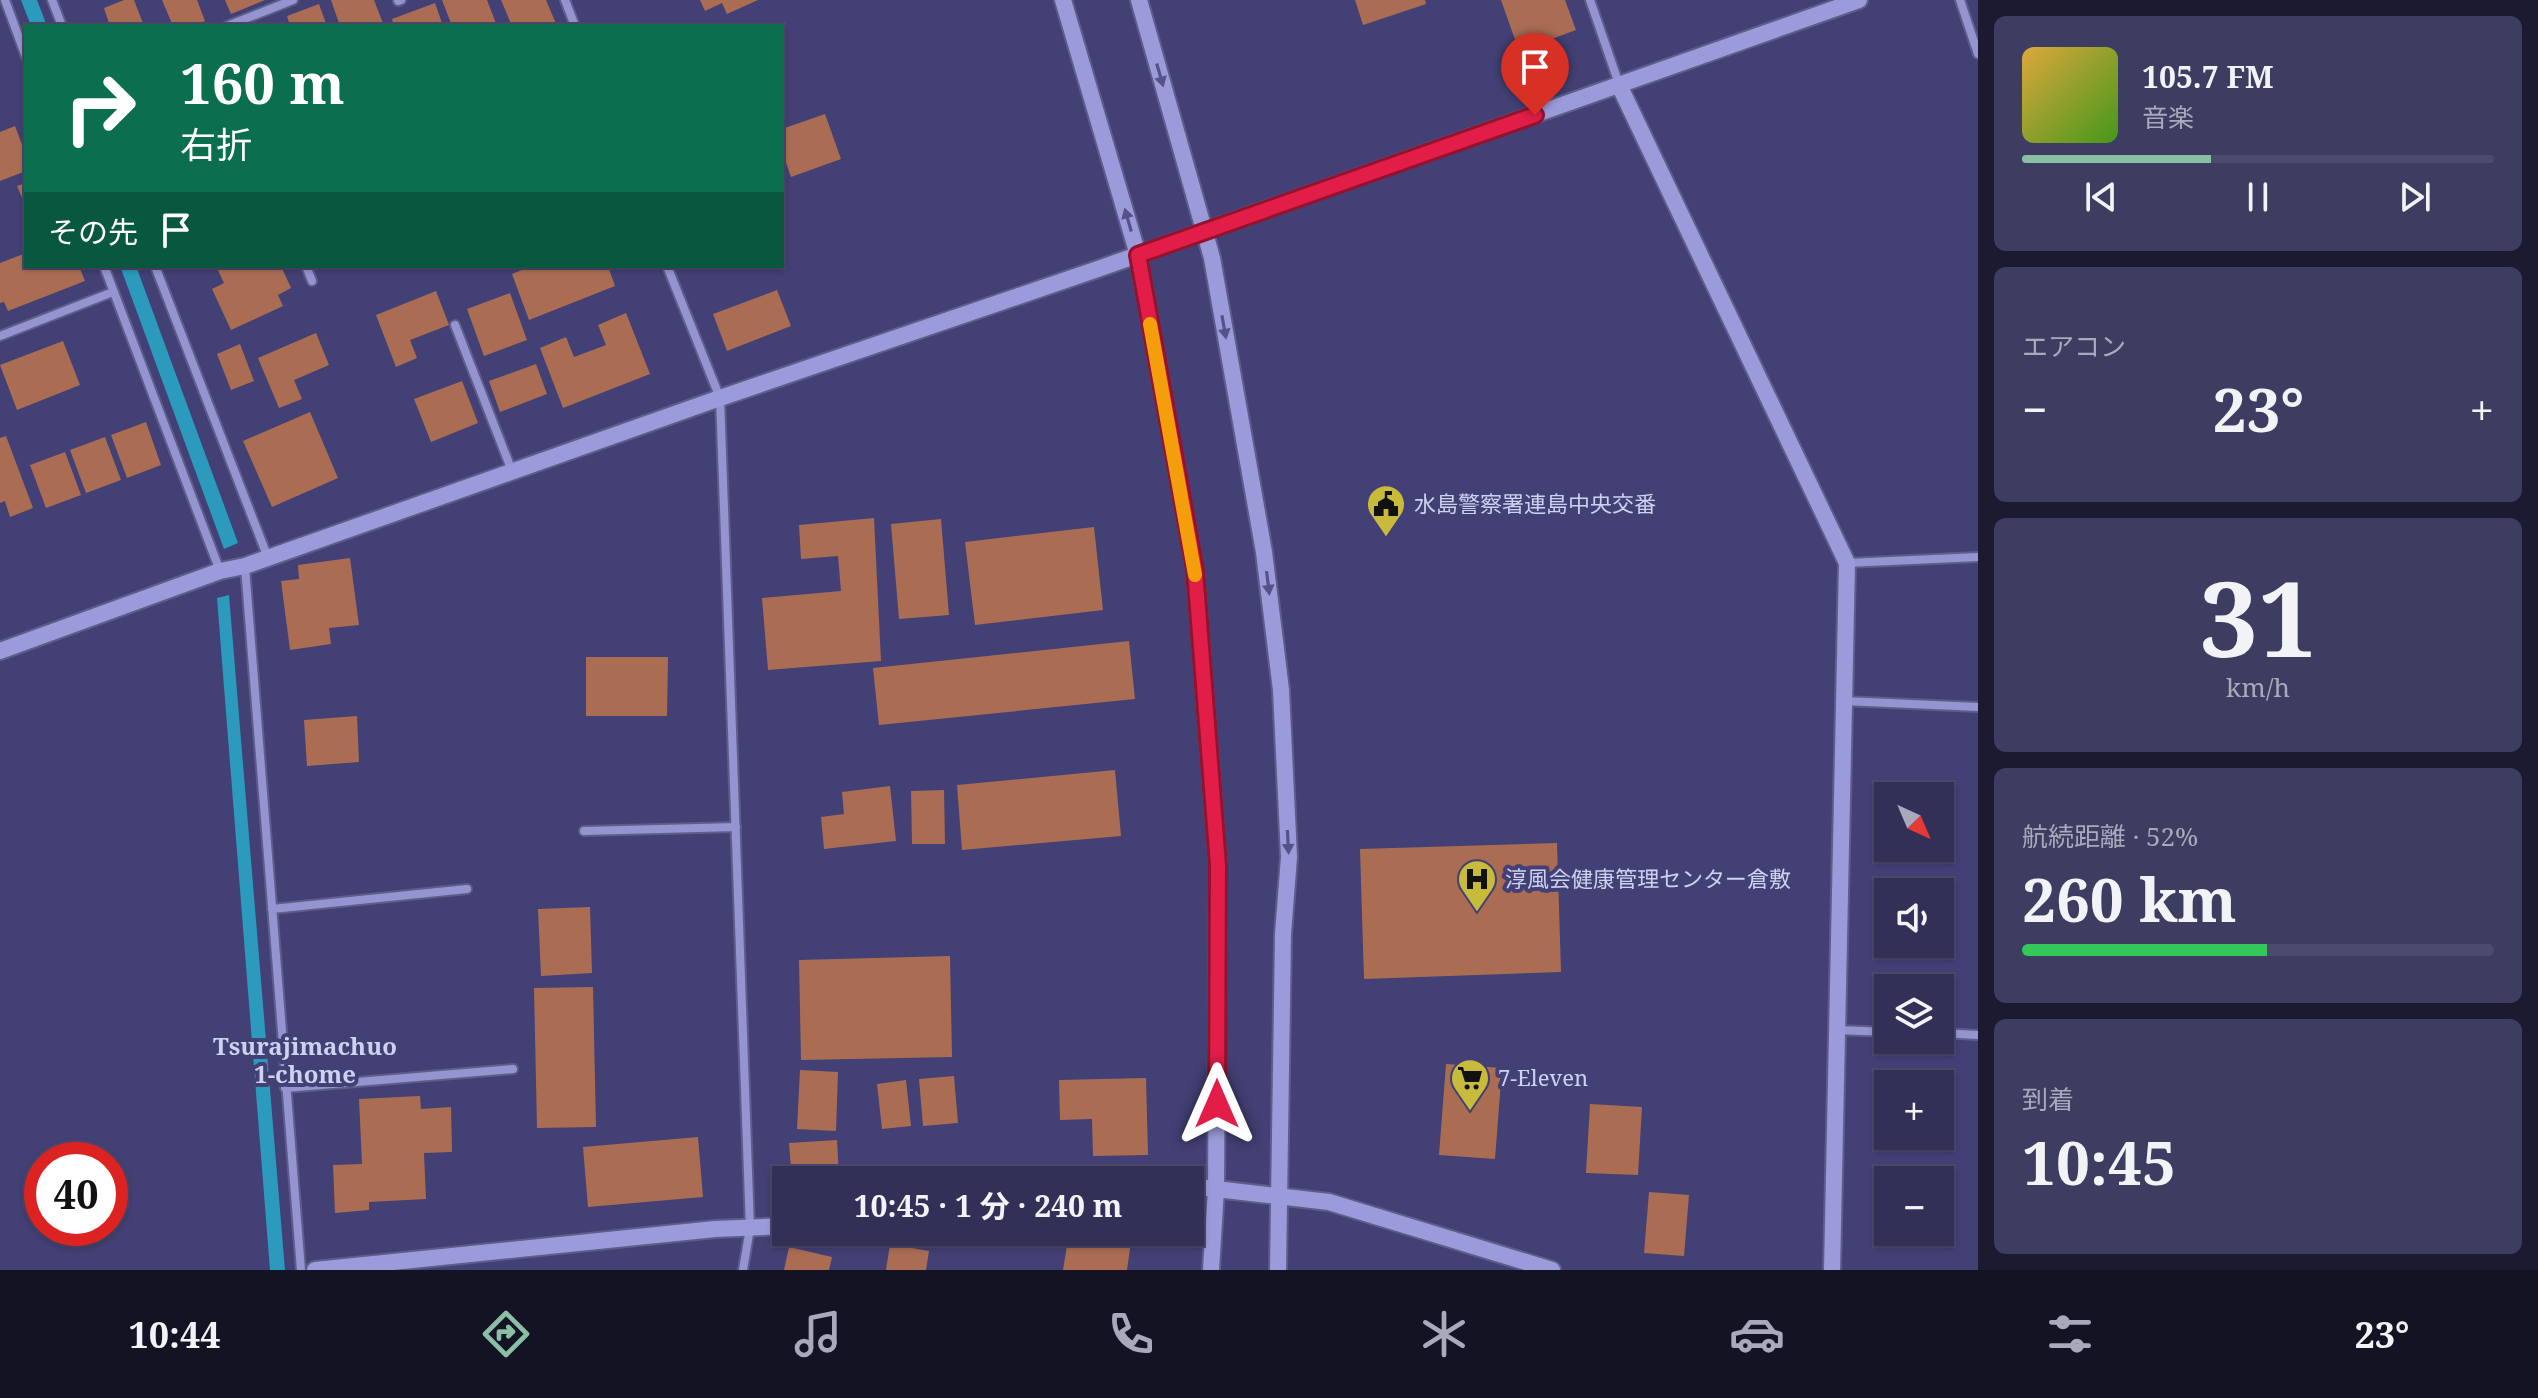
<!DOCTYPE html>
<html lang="ja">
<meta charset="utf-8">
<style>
body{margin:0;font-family:"Noto Serif","Noto Sans JP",serif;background:#3d3c61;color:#f1f3f6;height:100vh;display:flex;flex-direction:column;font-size:30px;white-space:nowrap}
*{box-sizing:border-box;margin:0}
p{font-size:26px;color:#a8a9ba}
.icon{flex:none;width:44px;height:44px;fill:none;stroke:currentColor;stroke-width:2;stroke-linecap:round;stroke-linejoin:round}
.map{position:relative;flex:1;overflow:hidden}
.drawer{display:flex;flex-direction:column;gap:16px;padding:16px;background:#1c1a30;width:560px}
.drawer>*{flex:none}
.guide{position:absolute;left:24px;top:24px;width:760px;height:244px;border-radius:0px;box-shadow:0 2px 6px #0004,0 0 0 2px #4d4b6d;background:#0b6e4f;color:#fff;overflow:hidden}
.needle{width:52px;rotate:136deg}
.buttons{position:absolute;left:1874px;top:782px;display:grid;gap:16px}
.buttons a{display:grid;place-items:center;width:80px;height:80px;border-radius:0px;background:#323057;box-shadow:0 2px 6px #0004,0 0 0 2px #4d4b6d;font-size:40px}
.speed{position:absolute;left:24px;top:1142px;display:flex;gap:16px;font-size:40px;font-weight:700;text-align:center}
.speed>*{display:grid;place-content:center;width:104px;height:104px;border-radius:50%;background:#323057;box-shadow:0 2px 6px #0004,0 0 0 2px #4d4b6d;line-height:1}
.speed .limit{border:12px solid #d22;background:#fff;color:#111}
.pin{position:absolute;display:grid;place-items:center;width:68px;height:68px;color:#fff;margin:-82px -34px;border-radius:50% 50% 50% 0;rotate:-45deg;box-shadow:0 0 8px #0007}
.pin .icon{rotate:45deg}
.me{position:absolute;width:88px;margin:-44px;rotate:0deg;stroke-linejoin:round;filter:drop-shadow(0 0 6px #0008)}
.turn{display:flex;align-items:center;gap:28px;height:168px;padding:0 24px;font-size:36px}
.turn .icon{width:104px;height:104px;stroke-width:2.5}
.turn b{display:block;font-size:56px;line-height:68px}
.then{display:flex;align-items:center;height:76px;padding:0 24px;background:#0003;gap:16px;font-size:30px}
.big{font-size:60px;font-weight:700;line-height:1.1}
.drawer .card{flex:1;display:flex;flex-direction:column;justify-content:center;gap:12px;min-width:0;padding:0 28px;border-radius:12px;background:#3d3c61}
.drawer .dial{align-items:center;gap:0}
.dial b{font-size:104px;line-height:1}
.song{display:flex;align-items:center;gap:24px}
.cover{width:96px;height:96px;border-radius:12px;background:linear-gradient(135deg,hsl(40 70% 55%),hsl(100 70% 35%))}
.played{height:8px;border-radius:4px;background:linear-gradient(90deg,#8abfa5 40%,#4d4b6d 40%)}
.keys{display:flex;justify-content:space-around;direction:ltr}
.heat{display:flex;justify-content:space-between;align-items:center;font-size:44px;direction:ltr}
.charge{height:12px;border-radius:6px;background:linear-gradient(90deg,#34c759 52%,#4d4b6d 0)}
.trip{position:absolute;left:772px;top:1166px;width:432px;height:80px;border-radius:0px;background:#323057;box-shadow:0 2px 6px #0004,0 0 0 2px #4d4b6d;font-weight:700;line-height:80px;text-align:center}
.dock{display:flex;height:128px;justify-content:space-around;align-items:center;background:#141323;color:#a8a9ba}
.dock .icon{width:56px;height:56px}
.dock .current{color:#8abfa5}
.dock b{font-size:36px;color:#f1f3f6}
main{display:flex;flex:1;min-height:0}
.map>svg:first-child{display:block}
</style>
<main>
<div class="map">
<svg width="1978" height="1270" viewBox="0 0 1978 1270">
<rect width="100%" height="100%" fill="#424074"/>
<path fill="#2b9abc" d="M21,0H37L47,26H31Z
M120,266H136L238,543L224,549Z
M229,595L285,1270H270L217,598Z"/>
<path fill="#aa6d54" d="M124,0H134L144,26H110L104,8Z
M162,0H197L205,21L193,26H173Z
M225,0H265L231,14Z
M331,0H374L384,26H340Z
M442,0H487L497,26H452Z
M501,0H546L557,26H512Z
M700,0H758L727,14L722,3L705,11Z
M1355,0H1425L1426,4L1363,25Z
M1501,0H1565L1576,30L1519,51Z
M435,3L443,26H394L392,19Z
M319,4L327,26H290L287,16Z
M825,114L841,159L791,177L782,151V129Z
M15,126L26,155V171L0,181V132Z
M26,183V207L17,186Z
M26,253V266H79L85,281L8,311L4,302L0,303V263Z
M216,266H281L291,288L278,295L283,306L231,330L212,289L224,283Z
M532,266H608L615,286L529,320L512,274Z
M777,290L791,326L727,351L713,314Z
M436,291L449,325L410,340L417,358L396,367L376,315Z
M510,293L527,340L484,356L467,309Z
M626,313L650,374L563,408L540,348L566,337L574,357L606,345L598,325Z
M316,333L329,365L294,380L302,399L279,408L258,358Z
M63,341L80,385L17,410L0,365Z
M240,344L254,381L231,390L217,354Z
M536,364L547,394L500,412L489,381Z
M462,381L478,423L431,442L414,399Z
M310,412L338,478L272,507L243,441Z
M146,422L161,465L127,478L111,435Z
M6,436L33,508L10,517L5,501L0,503V438Z
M105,437L121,480L86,493L70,450Z
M65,452L81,495L46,508L30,465Z
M874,518L881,661L768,670L762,598L841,591L838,556L801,559L799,525Z
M941,519L949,615L899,619L891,524Z
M1094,527L1103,610L975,625L965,542Z
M350,558L359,625L329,628L331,644L290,650L281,581L299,579L298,565Z
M1129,641L1135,699L879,725L873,668Z
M586,657H668L667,716H586Z
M357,716L359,762L307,766L304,720Z
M1115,770L1121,836L962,850L957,785Z
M890,786L896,841L824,849L821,817L844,814L842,792Z
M944,790L945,844H912L911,791Z
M1557,843L1561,972L1364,979L1360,849Z
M590,907L592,973L541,976L538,909Z
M950,956L952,1057L801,1060L799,960Z
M593,987L596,1127L537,1128L534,988Z
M1446,1064L1502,1068L1495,1159L1439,1155Z
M800,1070L838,1072L836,1131L797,1129Z
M954,1076L958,1123L923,1126L919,1079Z
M1146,1078L1148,1155L1093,1156L1092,1119L1060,1120L1059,1080Z
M906,1080L911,1126L882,1129L877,1084Z
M420,1096L421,1109L451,1107L452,1152L424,1153L426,1199L369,1202V1210L335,1213L333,1165L362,1164L359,1099Z
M1590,1104L1642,1107L1638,1175L1586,1173Z
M698,1137L703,1197L588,1207L583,1147Z
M837,1140L839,1177L792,1180L789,1143Z
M1649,1192L1689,1195L1684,1256L1644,1253Z
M1069,1233L1131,1241L1127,1270H1063Z
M890,1244L929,1251L926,1270H886Z
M789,1247L832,1257L829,1270H784Z"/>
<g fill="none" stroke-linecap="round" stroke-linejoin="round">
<g stroke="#5e5c88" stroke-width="12">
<path id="street" d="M5,0L26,57
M52,0L62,26
M565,0L575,26
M1590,0L1619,84
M1960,0L1978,54
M398,1L401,0
M227,26L293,0
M104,266L220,571
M155,266L268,558
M306,266L312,281
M667,266L720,398L750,1228L743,1270
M455,325L512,471
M0,336L113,292
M1847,563L1978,557
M245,567L301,1270
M1844,701L1978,707
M584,831L736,827
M272,909L467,889
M1837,1030L1888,1032
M1940,1033L1978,1035
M285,1088L513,1069"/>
</g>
<g stroke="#5e5c88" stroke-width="20">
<path id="secondary" d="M1063,0L1138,255L1195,570L1218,865L1216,1189L1211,1270
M1139,0L1212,258L1264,552L1281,690L1289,857L1283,934L1278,1270
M1619,85L1847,563L1832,1270
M0,651L220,571L245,566L720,398L1095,270L1859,0
M1190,1186L1329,1202L1552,1270
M315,1270L715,1229L786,1226"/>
</g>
<use href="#street" stroke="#9494d0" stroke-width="8"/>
<use href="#secondary" stroke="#9b9bdb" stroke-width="16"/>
</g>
<defs><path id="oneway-solid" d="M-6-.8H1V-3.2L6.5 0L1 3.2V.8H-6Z" transform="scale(2)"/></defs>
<g fill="#545289">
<use href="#oneway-solid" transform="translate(1160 75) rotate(74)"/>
<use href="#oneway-solid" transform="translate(1128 220) rotate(-106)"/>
<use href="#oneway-solid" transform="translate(1224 327) rotate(80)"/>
<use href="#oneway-solid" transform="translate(1268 583) rotate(83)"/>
<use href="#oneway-solid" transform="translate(1288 842) rotate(87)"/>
</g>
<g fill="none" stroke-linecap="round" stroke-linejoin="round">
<g stroke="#92132f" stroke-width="20">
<path id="route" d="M1217,1104L1218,865L1195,570L1138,255L1535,115"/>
</g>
<use href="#route" stroke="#e11d48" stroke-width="14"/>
<path stroke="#f59e0b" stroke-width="14" d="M1150,324L1195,575"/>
</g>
<defs>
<g id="civic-pin" transform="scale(2)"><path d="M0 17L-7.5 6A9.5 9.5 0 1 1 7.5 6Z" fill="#c8bb3b" stroke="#424074"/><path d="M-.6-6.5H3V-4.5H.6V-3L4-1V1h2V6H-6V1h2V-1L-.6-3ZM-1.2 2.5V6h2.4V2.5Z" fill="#111"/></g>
<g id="hospital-pin" transform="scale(2)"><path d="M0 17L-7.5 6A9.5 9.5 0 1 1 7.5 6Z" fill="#c8bb3b" stroke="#424074"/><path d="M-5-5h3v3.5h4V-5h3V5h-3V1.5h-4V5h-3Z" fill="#111"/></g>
<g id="supermarket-pin" transform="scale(2)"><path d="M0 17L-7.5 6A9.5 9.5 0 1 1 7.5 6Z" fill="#c8bb3b" stroke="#424074"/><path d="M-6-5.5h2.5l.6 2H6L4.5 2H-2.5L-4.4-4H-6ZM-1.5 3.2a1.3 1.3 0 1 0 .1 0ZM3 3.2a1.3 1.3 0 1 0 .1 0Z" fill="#111"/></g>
</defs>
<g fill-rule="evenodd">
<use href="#civic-pin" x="1386" y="504"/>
<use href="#hospital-pin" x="1477" y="879"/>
<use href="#supermarket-pin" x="1470" y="1078"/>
</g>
<g text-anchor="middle" stroke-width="8" stroke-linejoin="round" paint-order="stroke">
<g font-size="22" fill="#cfd1f0" stroke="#424074" text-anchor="start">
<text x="1414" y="512">水島警察署連島中央交番</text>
<text x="1505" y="887">淳風会健康管理センター倉敷</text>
<text x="1498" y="1086">7-Eleven</text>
</g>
<g font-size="24" font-weight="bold" fill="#cfd1f0" stroke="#424074">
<text x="305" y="1055">Tsurajimachuo<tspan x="305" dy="28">1-chome</tspan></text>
</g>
</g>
</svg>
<div class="buttons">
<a><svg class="needle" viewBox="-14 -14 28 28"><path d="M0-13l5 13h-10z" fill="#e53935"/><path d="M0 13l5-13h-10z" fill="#a8a9ba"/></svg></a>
<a><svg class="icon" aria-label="sound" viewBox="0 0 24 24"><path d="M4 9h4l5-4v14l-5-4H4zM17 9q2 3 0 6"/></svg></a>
<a><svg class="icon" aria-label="layers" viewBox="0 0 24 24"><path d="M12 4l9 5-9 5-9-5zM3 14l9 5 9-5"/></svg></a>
<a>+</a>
<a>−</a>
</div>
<div class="speed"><div class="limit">40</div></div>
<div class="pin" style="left:1535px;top:115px;background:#d93025"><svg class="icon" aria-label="arrive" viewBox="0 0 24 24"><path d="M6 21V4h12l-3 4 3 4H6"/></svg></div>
<svg class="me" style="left:1217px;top:1104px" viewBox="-20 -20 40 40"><path d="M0-17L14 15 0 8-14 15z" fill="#e11d48" stroke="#fff" stroke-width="4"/></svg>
<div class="trip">10:45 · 1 分 · 240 m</div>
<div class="guide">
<div class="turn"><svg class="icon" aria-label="right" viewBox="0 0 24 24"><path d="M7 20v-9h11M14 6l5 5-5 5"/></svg><div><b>160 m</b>右折</div></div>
<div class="then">その先<svg class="icon" aria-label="arrive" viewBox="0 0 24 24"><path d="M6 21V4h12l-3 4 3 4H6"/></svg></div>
</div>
</div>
<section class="drawer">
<div class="card">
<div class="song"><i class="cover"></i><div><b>105.7 FM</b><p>音楽</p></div></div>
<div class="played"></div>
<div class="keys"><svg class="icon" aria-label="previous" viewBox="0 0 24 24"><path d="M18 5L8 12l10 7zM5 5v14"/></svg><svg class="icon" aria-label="pause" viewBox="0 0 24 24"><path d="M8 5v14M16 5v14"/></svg><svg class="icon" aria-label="next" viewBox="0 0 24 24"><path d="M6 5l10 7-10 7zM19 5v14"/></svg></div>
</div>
<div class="card"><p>エアコン</p>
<div class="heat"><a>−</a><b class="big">23°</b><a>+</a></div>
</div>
<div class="card dial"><b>31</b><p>km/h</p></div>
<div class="card"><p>航続距離 · 52%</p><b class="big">260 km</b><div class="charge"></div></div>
<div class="card"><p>到着</p><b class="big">10:45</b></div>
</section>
</main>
<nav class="dock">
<b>10:44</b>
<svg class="icon current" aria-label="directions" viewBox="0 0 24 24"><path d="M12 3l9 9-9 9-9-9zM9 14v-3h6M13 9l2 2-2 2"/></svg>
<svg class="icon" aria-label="music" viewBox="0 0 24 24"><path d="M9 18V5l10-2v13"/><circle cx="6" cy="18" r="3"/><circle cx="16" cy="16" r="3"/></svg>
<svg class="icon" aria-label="phone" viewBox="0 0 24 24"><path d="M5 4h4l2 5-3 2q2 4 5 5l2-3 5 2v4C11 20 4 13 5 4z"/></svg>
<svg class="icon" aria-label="climate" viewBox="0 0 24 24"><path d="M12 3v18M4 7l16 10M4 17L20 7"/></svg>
<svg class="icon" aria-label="car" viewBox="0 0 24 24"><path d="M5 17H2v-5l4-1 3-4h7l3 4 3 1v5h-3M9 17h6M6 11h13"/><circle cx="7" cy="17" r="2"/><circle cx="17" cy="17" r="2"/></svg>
<svg class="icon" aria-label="filters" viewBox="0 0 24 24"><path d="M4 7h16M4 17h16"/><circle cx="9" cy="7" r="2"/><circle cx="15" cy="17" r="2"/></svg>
<b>23°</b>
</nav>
